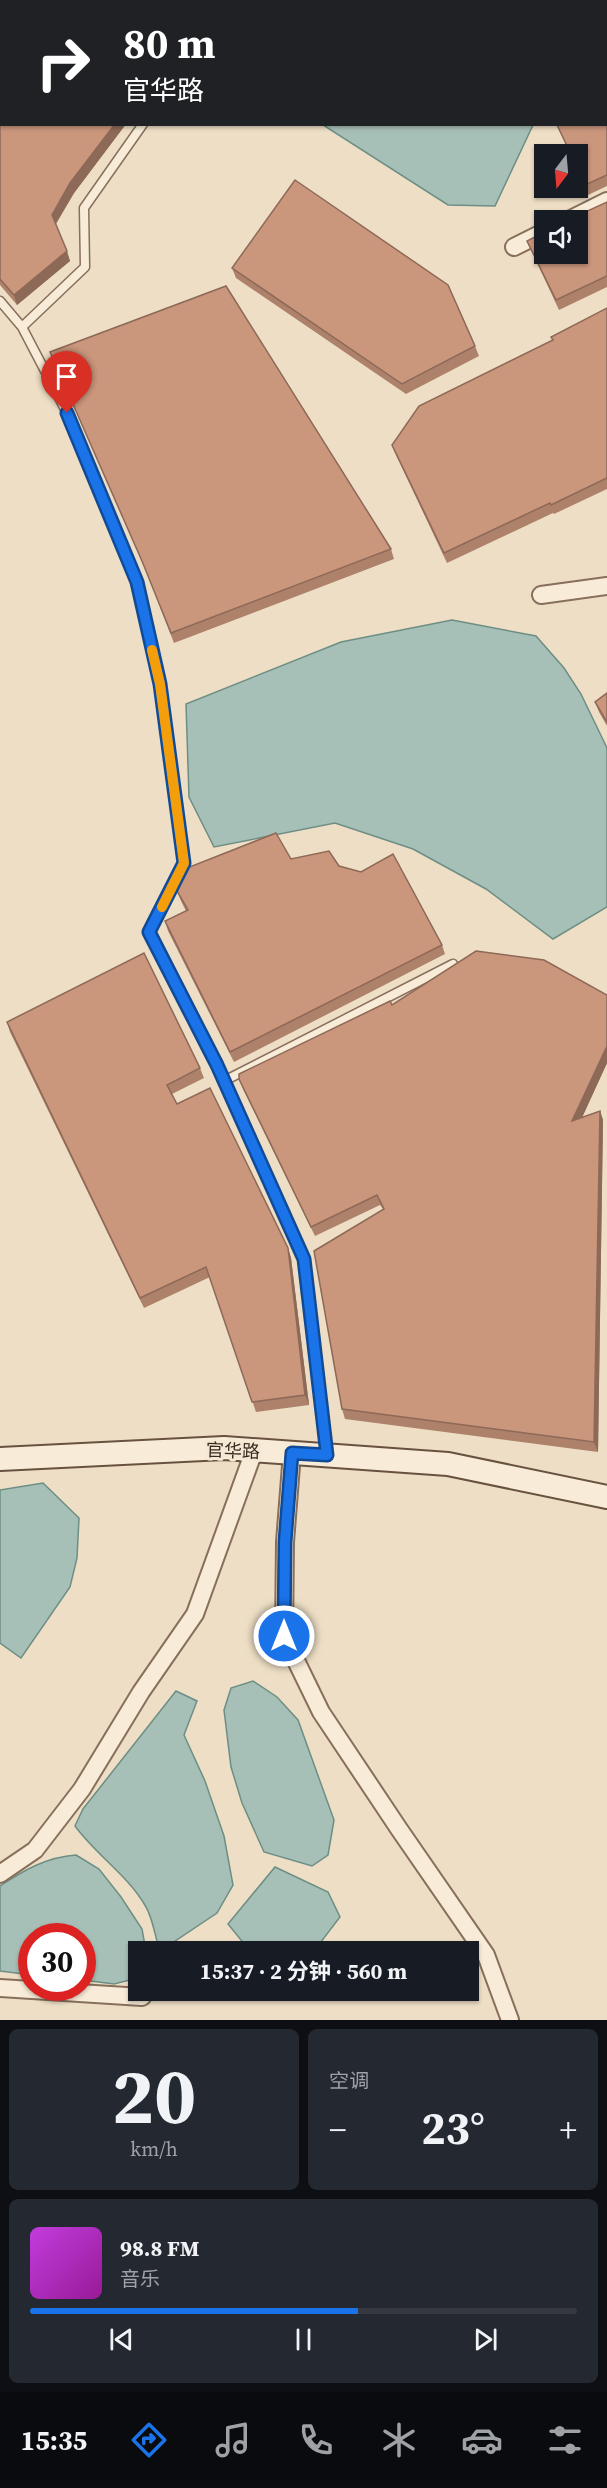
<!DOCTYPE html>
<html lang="zh">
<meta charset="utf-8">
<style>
body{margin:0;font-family:"Source Serif 4","Noto Sans SC",serif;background:#242831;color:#f1f3f6;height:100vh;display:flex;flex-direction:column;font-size:22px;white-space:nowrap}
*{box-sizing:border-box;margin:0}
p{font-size:20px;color:#9ea1a6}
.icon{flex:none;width:33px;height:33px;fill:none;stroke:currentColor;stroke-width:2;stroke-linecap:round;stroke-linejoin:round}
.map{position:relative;height:2020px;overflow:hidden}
.details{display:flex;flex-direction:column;gap:9px;padding:9px;background:#0d0f14;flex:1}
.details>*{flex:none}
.hud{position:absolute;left:0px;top:0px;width:608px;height:126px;box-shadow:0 2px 4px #0004;background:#202124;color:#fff;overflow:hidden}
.needle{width:39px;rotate:196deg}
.tools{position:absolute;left:534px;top:144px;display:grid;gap:12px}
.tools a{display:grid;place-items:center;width:54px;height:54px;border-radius:0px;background:#171b24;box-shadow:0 2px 4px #0004;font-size:30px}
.speed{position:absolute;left:18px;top:1923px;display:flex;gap:12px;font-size:30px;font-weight:700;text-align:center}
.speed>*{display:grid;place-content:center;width:78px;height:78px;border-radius:50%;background:#171b24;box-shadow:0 2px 4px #0004;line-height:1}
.speed .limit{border:9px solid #d22;background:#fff;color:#111}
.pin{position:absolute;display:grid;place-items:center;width:51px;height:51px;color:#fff;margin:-62px -26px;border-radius:50% 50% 50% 0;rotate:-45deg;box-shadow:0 0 6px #0007}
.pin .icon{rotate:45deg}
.me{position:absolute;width:66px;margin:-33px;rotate:0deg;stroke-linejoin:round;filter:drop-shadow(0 0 4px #0008)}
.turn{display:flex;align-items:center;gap:21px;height:126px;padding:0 24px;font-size:27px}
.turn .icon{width:78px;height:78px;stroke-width:2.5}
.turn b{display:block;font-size:42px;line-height:51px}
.big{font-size:45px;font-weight:700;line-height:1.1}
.details .card{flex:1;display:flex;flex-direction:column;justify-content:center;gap:9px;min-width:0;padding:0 21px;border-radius:9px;background:#242831}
.details .dial{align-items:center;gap:0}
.dial b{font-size:78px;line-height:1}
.song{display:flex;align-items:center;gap:18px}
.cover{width:72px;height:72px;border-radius:9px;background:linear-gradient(135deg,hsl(290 70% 55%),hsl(300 70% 35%))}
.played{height:6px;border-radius:3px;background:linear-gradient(90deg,#1a73e8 60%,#363941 60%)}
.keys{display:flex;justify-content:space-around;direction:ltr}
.heat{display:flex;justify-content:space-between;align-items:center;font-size:33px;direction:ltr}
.details .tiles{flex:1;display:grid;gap:9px;grid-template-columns:1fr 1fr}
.card:last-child{grid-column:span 2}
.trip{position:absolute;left:128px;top:1941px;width:351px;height:60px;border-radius:0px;background:#171b24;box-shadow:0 2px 4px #0004;font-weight:700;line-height:60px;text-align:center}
.tab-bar{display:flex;height:96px;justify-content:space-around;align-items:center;background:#090b0e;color:#9ea1a6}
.tab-bar .icon{width:42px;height:42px}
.tab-bar .current{color:#1a73e8}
.tab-bar b{font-size:27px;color:#f1f3f6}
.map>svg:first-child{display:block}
</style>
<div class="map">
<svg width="607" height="2020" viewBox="0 0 607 2020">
<rect width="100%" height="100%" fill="#eddec5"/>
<path fill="#a7c0b7" stroke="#6d8e84" stroke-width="1.5" d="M323,125H533L495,206L448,205Z
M452,620L536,636L564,668L581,694L607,748V907L553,939L486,889L413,849L335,823L214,847L189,797L186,704L341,642Z
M43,1483L79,1518L77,1558L70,1587L21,1658L0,1643V1490Z
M253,1681L277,1697L298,1720L334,1820L328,1855L312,1866L264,1852L242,1803L231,1767L224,1710L231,1688Z
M176,1691L197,1701L184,1735L205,1781L224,1836L233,1885L217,1913L160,1951C155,1937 153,1919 146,1907C128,1875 96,1855 75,1826L83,1809Z
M76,1855L99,1869L121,1897L142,1929L146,1951L138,1952V1978L114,1984L83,1980L82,1936H32L31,1975L0,1971V1886C24,1870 47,1857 76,1855Z
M275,1867L328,1892L340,1917L314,1951H250L228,1924Z"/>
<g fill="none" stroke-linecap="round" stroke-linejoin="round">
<g stroke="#876f5c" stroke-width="11">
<path id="lane" d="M195,2L196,0
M143,124L84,208L85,267L22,327L67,413L137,582L160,685L184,863L149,932L217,1065L304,1259L327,1455
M0,301L22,327
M224,1081L453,964"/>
</g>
<g stroke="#876f5c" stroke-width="20">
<path id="street" d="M569,220L607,201
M514,247L544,232
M541,595L607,586
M292,1453L285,1542L284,1636L321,1712L399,1829L486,1955L510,2020
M0,1874L35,1850L82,1789L141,1692L195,1614L254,1451
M0,1988L142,1997"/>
</g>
<g stroke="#69513f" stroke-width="26">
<path id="secondary" d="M0,1459L224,1448L448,1464L607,1497"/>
</g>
<use href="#lane" stroke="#f8ecd8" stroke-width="8"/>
<use href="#street" stroke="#f8ecd8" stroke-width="16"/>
<use href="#secondary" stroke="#f8ecd8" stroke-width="22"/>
</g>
<path fill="#ae816b" d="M492,0H560V2H495Z
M0,63L2,124H126L74,193L56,224L70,261L17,305L0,285Z
M607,102V186L588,195L578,172V154H570L557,125Z
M607,202V287L559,310L531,250L527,241Z
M232,268L475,346L479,356L406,394L236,278Z
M607,308V489L554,514L553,513L447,563L396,455L392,445L552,340Z
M50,352L391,549L394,559L174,643L146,571Z
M607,693V726L599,712L595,702Z
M291,859L339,866L442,945L445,954L234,1062L168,931L165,921L186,911L181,901L177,891Z
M607,995V1063L582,1117L600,1111L603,1120L598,1452L345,1419L342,1409L383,1209L380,1205L315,1236L243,1089L239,1079L392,1005Z
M7,1022L200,1068L204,1078L172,1094L177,1104L288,1248L291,1258L309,1405L256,1412L210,1277L144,1308L10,1032Z"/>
<path fill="#8d6957" d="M548,0H560V2H547Z
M115,124H126L74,193L55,225L52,215L70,183Z
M67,251L70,261L17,305L14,295Z
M607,1046V1063L576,1131L572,1121Z
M600,1111L603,1120L598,1452L594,1442Z
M288,1248L291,1258L309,1405L305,1395Z"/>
<path fill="#ca967c" stroke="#8d6957" stroke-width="1.5" d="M504,0H548L547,2H507Z
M2,61V124H115L70,183L52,215L67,251L14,295L0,279V63Z
M607,102V175L585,185L578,170V154H571L557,125L606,124V103Z
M295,180L448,285L475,346L402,384L232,268Z
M607,202V276L556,300L527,241L544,232V254H578V220H568Z
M226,286L391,549L171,633L142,561L50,352Z
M607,308V478L551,505L550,503L444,553L392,445L419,406L553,340L551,337Z
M607,693V722L595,702Z
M276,833L291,859L329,851L339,866L361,872L393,854L442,945L230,1052L165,921L188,910L177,891L187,868Z
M476,951L544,960L607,995V1046L572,1121L600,1111L594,1442L342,1409L314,1251L384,1209L377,1195L311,1227L239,1079V1074L390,1001L392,1005Z
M144,953L200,1068L167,1085L177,1104L210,1088L288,1248L305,1395L252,1402L206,1267L140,1298L7,1022Z"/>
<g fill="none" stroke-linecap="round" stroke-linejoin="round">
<g stroke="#114b97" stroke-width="15">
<path id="route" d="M67,413L137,582L160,684L184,863L149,932L217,1065L304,1259L327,1455L292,1453L285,1542L284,1636"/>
</g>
<use href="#route" stroke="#1a73e8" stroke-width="10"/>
<path stroke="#f59e0b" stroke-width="10" d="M152,650L160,684L184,863L162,907"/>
</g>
<g text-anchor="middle" stroke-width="6" stroke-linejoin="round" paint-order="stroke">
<g font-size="18" fill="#38291f" stroke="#f4e9d4">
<text transform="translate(233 1451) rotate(2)" y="6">官华路</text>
</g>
</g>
</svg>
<div class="tools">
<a><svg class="needle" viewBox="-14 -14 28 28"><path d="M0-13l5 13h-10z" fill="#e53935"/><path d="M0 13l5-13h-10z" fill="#9ea1a6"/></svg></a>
<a><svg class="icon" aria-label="sound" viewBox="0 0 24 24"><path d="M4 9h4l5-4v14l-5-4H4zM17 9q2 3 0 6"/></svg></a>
</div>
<div class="speed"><div class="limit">30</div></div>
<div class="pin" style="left:67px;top:413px;background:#d93025"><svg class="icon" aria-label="arrive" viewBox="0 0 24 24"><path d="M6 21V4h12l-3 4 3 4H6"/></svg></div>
<svg class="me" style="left:284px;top:1636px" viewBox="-20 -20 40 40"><circle r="17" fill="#1a73e8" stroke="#fff" stroke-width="3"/><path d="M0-11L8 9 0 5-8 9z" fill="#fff"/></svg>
<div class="trip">15:37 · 2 分钟 · 560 m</div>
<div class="hud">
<div class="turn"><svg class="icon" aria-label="right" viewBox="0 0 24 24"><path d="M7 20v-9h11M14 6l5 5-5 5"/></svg><div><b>80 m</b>官华路</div></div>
</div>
</div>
<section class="details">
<div class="tiles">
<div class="card dial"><b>20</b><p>km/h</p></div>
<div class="card"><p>空调</p>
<div class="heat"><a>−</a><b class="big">23°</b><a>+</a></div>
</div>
<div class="card">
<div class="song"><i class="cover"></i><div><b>98.8 FM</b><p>音乐</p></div></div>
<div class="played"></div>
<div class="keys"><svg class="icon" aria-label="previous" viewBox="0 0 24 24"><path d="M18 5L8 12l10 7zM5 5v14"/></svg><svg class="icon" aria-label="pause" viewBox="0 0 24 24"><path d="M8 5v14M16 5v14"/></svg><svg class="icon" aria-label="next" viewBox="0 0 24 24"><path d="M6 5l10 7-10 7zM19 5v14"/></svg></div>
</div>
</div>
</section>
<nav class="tab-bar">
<b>15:35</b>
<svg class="icon current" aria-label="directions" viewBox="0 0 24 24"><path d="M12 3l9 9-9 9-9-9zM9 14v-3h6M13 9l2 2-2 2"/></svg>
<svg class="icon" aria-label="music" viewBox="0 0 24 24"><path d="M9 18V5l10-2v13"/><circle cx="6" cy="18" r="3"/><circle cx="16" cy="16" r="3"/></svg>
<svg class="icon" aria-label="phone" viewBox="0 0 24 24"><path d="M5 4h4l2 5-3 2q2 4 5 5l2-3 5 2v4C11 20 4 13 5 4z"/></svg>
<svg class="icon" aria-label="climate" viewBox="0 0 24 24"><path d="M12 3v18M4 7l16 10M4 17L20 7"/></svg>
<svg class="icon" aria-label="car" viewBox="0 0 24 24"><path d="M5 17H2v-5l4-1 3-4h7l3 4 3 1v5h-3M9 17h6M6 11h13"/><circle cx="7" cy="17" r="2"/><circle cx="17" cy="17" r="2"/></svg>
<svg class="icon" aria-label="filters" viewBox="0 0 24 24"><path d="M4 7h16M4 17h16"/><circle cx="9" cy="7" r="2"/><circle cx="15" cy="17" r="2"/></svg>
</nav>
